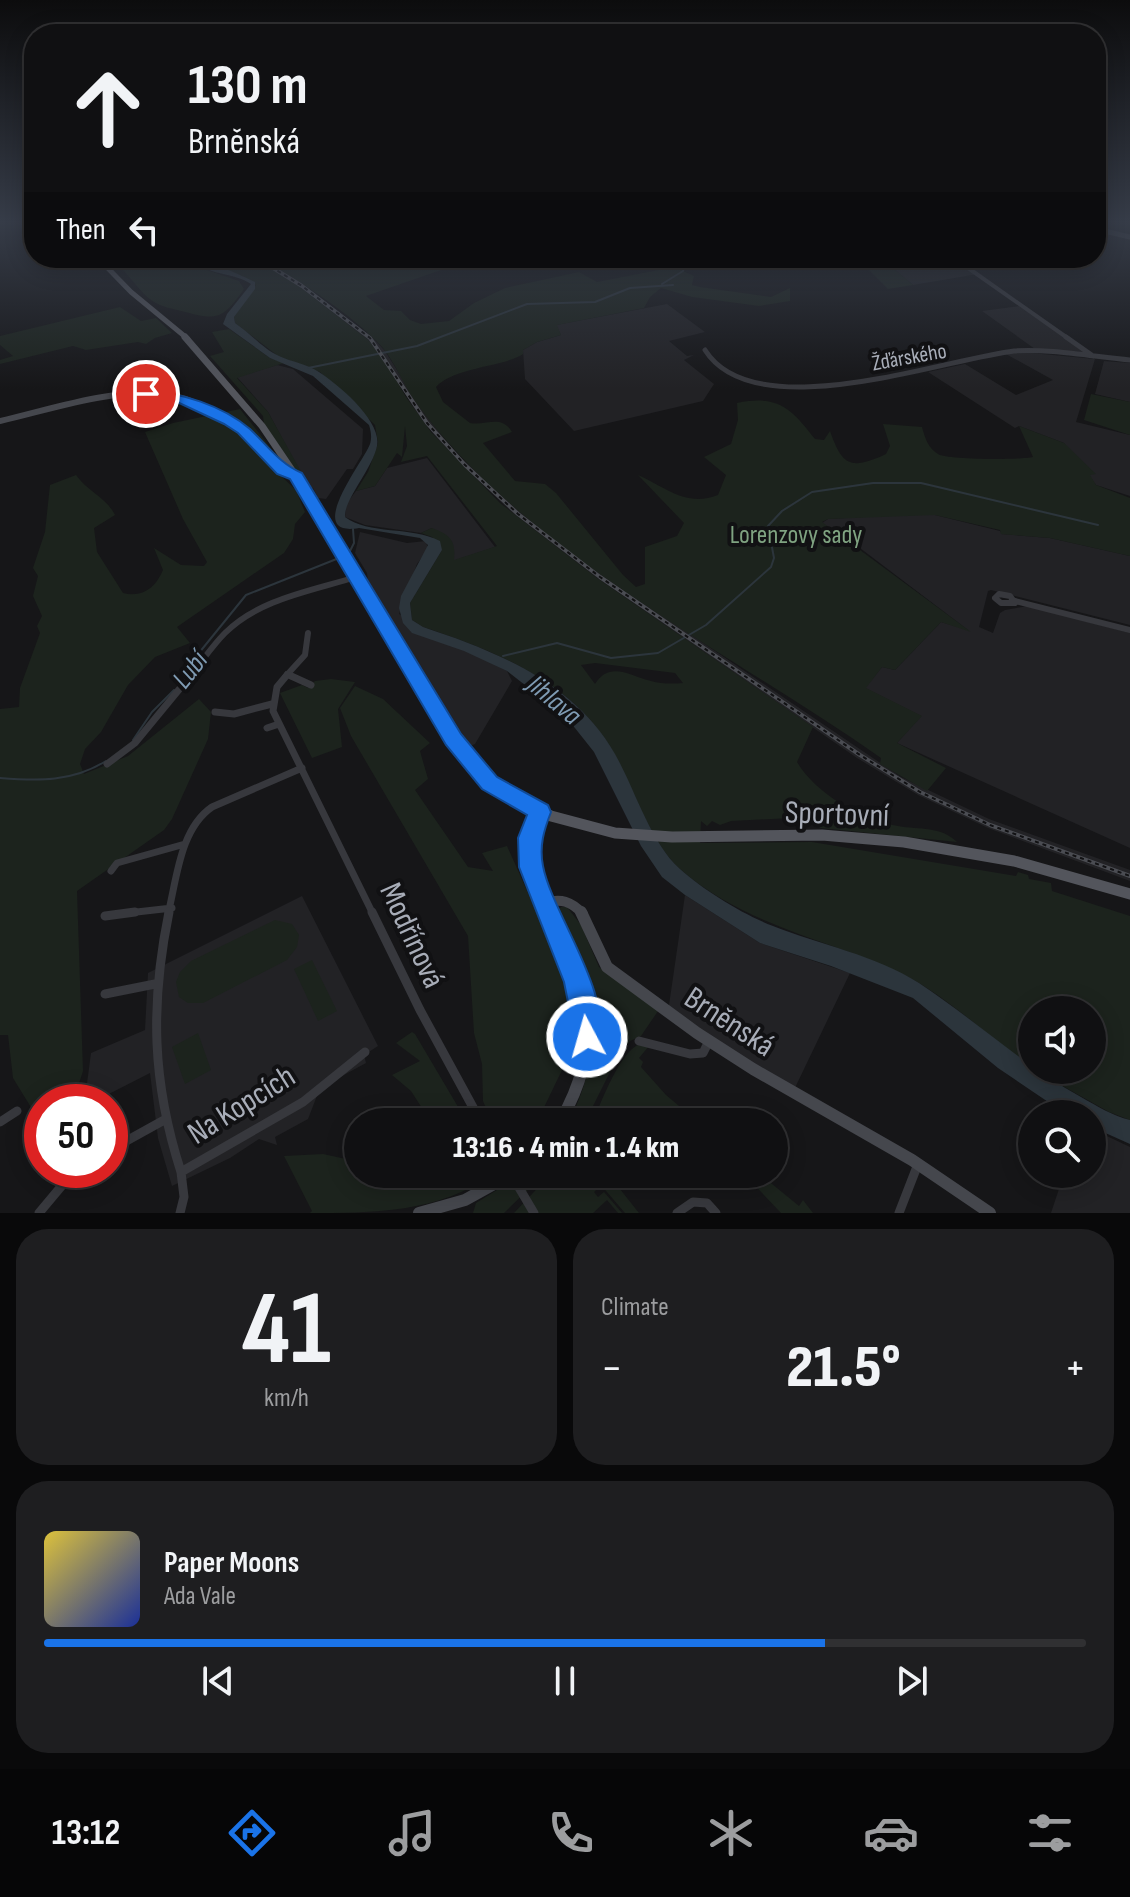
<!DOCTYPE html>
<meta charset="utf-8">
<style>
body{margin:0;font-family:"Sofia Sans Condensed",sans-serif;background:#1e1e20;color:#f1f3f6;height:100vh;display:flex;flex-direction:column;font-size:30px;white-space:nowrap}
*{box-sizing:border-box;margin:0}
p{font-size:26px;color:#9c9d9f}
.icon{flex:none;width:44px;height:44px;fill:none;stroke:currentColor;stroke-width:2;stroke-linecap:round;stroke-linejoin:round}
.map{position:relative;height:1213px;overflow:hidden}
.panel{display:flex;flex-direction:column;gap:16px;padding:16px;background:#09090a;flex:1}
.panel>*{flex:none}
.banner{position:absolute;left:24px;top:24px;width:1082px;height:244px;border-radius:32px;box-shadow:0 4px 20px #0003,0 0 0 2px #303032;background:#101012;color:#f1f3f6;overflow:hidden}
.tools{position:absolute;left:1018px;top:996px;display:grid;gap:16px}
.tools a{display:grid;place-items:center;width:88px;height:88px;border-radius:50%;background:#101012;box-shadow:0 4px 20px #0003,0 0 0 2px #303032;font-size:40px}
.speed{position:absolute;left:24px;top:1084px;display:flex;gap:16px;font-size:40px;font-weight:700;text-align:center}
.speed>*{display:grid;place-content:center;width:104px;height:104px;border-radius:50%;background:#101012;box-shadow:0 4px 20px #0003,0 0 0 2px #303032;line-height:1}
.speed .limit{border:12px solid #d22;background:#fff;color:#111}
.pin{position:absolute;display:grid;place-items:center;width:68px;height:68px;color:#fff;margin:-34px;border:4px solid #fff;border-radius:50%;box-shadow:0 2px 8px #0007}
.me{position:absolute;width:88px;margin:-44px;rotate:354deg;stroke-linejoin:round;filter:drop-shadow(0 0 6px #0008)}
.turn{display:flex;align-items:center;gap:28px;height:168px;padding:0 32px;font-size:36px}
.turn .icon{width:104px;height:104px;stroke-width:2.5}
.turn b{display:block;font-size:56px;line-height:68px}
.then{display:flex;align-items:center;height:76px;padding:0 32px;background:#0003;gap:16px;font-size:30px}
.big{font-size:60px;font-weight:800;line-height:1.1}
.panel .card{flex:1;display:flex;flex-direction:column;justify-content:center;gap:12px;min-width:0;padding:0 28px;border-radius:32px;background:#1e1e20}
.panel .dial{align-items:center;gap:0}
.dial b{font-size:104px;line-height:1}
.song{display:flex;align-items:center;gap:24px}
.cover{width:96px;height:96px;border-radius:12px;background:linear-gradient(135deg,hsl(50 70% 55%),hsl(230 70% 35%))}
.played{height:8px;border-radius:4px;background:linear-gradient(90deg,#1a73e8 75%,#303032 75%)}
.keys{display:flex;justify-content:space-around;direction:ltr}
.heat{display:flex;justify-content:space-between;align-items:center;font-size:44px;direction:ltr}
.panel .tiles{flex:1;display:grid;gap:16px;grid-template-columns:1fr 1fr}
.card:last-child{grid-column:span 2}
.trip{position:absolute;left:344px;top:1108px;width:444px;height:80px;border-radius:40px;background:#101012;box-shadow:0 4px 20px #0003,0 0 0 2px #303032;font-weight:800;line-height:80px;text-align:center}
.dock{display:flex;height:128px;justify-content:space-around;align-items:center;background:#060607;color:#9c9d9f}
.dock .icon{width:56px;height:56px}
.dock .current{color:#1a73e8}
.dock b{font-size:36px;color:#f1f3f6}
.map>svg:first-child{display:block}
</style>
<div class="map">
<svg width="1130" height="1213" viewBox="0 0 1130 1213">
<rect width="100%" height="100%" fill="#161618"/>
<path fill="#222225" d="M254,258H260L297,280L373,338L385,351L424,413L455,452L521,513L603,575L901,777L989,819L1130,870V881L988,828L918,795L857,758L597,578L515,515L449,453L418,415L380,352L367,339L300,287Z
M881,258H954L978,274L913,285Z
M667,304L705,332L669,341L687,356L694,355L684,360L714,384L703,401L574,431L525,379L523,350L537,342L561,335L556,325Z
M1019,306L1093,356L1035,349L982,311Z
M1021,352L1095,359L1076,422L1130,435V496L1096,485L1064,443L1019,426L1015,428L928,372L965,364L1016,395L1053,380L1006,354Z
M1104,361L1130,363V402L1095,394Z
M277,365L293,369L363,429L362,454L353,469H347L326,499L318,498L313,488H309L268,412L237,377Z
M427,458L495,547L453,561L432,528L421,533L365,525L345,517L346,504L356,491L375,486L387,468Z
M916,514L935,515L1000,531L1002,534L1050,538L1130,556V625L991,590L988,591L979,627L993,633L1000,613L1005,610L1028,606L1130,633V848L897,743L921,716L865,688L882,667L895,670L941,622L968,630L860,548L822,523L828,519Z
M360,532L407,543L426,541L428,549L417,564L399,614L507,671L512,681L475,744L466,748L368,582L367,573L355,553Z
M685,895L760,943L850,973L793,1092L668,1012Z
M302,896L378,1046L364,1055L366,1063L320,1088L308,1119L275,1137L277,1145L259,1139L230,1158L172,1186L158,1138L150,1073L101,1098L86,1091L91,1053L145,1030L148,973Z
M1092,1129L1130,1147V1213H1051L1064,1174H1092Z"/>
<path fill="#1c231d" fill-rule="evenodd" d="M110,258H187L201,268L239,281L244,289C220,324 214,319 177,310C164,307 154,304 144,294C133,282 123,268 110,258Z
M203,258H254L300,287L367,339L380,352L406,397L431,432L500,503L597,578L813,727L797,762C816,794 862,820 898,826C920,830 941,826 957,842L821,828L791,818L731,821L720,825L712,821L707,826L701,821L700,843L812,842L1016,876L1018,872L1028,875L1029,879L1051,883L1052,891L1130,916V1120L1109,1112L1034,1070H1092V1010H1032V1069C996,1042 948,998 910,978C833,939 750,929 681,870C651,844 634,789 615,755C576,683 496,651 423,627L412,620L410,603L442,550L432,537L421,533L432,528C451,535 456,541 454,560L497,546L427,456L401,462L407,446L405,426L402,457L397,453L375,486L356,491L368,472L378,443L375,425L320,372L278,356L235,323L234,317L256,285C242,271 218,272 203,258ZM595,663L675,673L683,683C673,684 661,684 651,681C630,676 610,660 595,684L581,665Z
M260,258H355L359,264L381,265V258H384L390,267L432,258H476L366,296L384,310L401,311L410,320L421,324L449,321L474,303L505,288L579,272L597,282L674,267L694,276L692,285L700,287L771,297L790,288V301L759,306L692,297L661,288L650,297L644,308L557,325L561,335L537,342L523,350V354C504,367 454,367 436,387L443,402L470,423C487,426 501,414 512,432L483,443L515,481L545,484L556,493L623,575L636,587L645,584V547L677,536L684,523L638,475C664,486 686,508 718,495L726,475L704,457L731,444L738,420L737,403C778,395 790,407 815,439L824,440L830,431C842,465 850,471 886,454L890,446L883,424L922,427C925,438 928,448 938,454C947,460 1021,460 1033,457L1019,426L1064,443L1096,474L1090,475L1096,485L1130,498V556L1050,538L1001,534L1000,530L935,515L828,519L822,522L971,632L941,622L895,670L882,667L866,688L922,716L897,743L946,768L927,791L880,764L881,758C762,675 632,607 521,513C482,480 447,445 417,404C404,386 396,364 382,347C353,315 298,280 260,258Z
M881,258L913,285L888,289L858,259Z
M120,307L141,321L156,318L172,333L155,338L146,344L138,342L86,350L73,346L0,364V360L13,356L0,345V336Z
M229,329L270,358L284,363L237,378L268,412L319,504L264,424L263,416L210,356L224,352L212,332Z
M1091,394L1130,402V435L1084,420Z
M240,409L273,451L263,459L296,490L305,512L295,524L293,539L284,553L177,627L190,643L155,657L128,685L101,732L85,749L80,764L84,774L128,756L199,699L211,712L208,739L172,819L164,830L77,891L83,1071L75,1096L60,1102H42V1107L32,1109L13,1078L8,1035H0V709L19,707L20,688L40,633L37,626L42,616L33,596L38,576L33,568L45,532L50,485L76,475C88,492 106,497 115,515L94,528L97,552L123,593C143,598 156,587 163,570L154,548L181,565L204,566L207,562L183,519L145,432L173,423Z
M331,679L355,682L338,709L342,747L312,758L280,693L302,685L308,688L315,681Z
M355,686L383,699L430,743L420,751L428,779L415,790L468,867L493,871L482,853L507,846L569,984L576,1007L578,1036L573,1055L562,1070L537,1122H492L483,1101L482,1064L474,1033L468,936L351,736L340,708Z
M561,907H567L581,925L599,967L658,1011L641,1036L630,1041L618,1056L585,1122H569C610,1039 589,992 556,913Z
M275,920L292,924L299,935L297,947L287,960L203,1003H188L179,997L176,982L180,972L191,961Z
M312,960L337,1011L318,1021L294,969Z
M412,1032L415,1034L467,1122H431L411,1091L392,1075L420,1061L396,1043Z
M198,1033L211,1070L185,1084L172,1047Z
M640,1044L649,1046L639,1058L643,1062L641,1067L666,1095L698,1122H593C601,1102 620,1051 640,1044Z
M323,1154L346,1159L358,1157V1174H491C442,1213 369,1213 310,1213L312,1211L284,1156Z
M523,1174H544L504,1213H473L476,1203Z
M551,1174H608L639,1213H625L601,1185L594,1192L598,1197L604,1192L622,1213H618L607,1200L593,1213H514Z
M744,1174H760L799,1206L803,1200L813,1213H781Z"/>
<path fill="#2c353c" d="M193,258C203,258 243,276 255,282V289L234,317L235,323C250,333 263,349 279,356C292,362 307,364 319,372C339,385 382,421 377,446C372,470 344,499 345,517C368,535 412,526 440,541L442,550L410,603L412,620L423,627C496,651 575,683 615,754C635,789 650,842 680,869C705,891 742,914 773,926C821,945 875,955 919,983C975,1020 1023,1065 1081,1097C1097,1106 1113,1116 1130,1120V1144L1092,1127V1114L1063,1112L998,1068L913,998L831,966L760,943L685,895L662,877L641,846L594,752L567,718L507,671L464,651L412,633L403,623L399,608L401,596L428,545L420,538L359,528C302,538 364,461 370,444C372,437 371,432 369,425L313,376L270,358L223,324L227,314L251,284C235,272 204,276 193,258Z"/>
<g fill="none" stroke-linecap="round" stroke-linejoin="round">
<path stroke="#2c353c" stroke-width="2" d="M662,284L683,271L688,258
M308,368L417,346L527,304L595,302L630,288L673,285
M349,553L354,543L353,529
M503,656L557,643L611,658L658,653L706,625L771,567L774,558L768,526L782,511L812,492L873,483H921L1098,525
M193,667L190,664L246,595L339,558
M133,740L152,712L174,690
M0,778C39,781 72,782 106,761"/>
<path stroke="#37383d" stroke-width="4" d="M954,258L1069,339"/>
<path stroke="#37383d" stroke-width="5" d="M1066,337L1093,356
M705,350C754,428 941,360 1014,351C1046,348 1096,357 1130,360"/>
<path stroke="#37383d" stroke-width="6" d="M999,594L1010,596L1015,603H1001L995,598Z
M1015,601L1130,630
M287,674L293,677
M189,677C201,663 212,646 225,633C259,599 311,591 356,577
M285,677L305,655L308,633"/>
<path stroke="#37383d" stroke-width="7" d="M287,675L277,687L273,711L373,914
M289,675L311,685
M215,712L234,714L272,704
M267,728L279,724
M107,764L135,743L191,675
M111,871L117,863L185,844
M119,914L172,908
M168,914C177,878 180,829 212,807L302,768"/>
<path stroke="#37383d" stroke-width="9" d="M169,912C150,1005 152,1082 181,1172L303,1102L365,1052
M372,912L420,1010L481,1122
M105,916L135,912
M105,994L155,984
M639,1041L690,1054L703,1053L709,1041
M0,1122L17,1111
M110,1150L166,1119
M39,1213L75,1170
M180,1213L184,1197L181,1172
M677,1213L693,1202L707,1203L716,1213
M899,1213L918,1164"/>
<path stroke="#45474d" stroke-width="5" d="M1096,229L1130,237"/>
<path stroke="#45474d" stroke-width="6" d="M0,421C53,409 114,387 169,395C191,398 212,411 230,422C255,438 268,466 296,476"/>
<path stroke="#45474d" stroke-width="10" d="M540,812C525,848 532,879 547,914
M544,903C561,898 571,901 583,914"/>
<path stroke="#45474d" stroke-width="12" d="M546,912C582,992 608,1038 560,1122
M581,912L607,967L697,1033L753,1069L912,1160L990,1213
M419,1213L465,1200L512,1174"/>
<path stroke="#53555c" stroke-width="5" d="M98,258L131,292L188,339"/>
<path stroke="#53555c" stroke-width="7" d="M185,337L262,426L304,488"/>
<path stroke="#53555c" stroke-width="9" d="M302,486L416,677"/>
<path stroke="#53555c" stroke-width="11" d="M415,675L453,740L490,783L551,816L615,833L672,837L822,835L904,842L1014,861L1130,894"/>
<g stroke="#4a4c52" stroke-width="4">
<path id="rail" d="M257,258L302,286L370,338L427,423L465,465L518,514L600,577L860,755L920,792L990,825L1130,876"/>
</g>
<use href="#rail" stroke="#111113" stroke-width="2" stroke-dasharray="4" stroke-linecap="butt"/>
<path stroke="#37383d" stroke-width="9" d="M511,1174L534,1213"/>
</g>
<linearGradient id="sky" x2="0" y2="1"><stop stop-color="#0c0c0d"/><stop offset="0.57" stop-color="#363c48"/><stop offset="1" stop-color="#363c48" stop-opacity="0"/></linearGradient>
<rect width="1130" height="389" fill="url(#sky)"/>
<path fill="#1a73e8" stroke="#114b97" stroke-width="2" d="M146,390C181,393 222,405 250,429C267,445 280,464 302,473L461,734L497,777L548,805L551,812C544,830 539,846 543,866C552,914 617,998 596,1047L587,1051L577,1047L564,982L519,867L518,838L527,815L482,789L446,745L290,479L277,474L238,433L224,424L175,401L141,397L139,394Z"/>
<g text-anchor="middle" stroke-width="8" stroke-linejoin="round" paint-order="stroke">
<g font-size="22" fill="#a8adb8" stroke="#111113">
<text transform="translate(909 356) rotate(-10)" y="8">Žďárského</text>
</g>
<g font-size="26" fill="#7fa381" stroke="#111113">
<text x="796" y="543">Lorenzovy sady</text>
</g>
<g font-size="28" font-style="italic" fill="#7f9bb3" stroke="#111113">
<text transform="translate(189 669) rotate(-52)" y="10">Lubí</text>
<text transform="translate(555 699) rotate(40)" y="10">Jihlava</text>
</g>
<g font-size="32" fill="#a8adb8" stroke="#111113">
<text transform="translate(837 813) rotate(2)" y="11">Sportovní</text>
<text transform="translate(413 935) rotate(65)" y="11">Modřínová</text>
<text transform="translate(730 1021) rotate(33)" y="11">Brněnská</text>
<text transform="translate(241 1104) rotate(-32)" y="11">Na Kopcích</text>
</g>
</g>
</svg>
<div class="tools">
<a><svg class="icon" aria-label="sound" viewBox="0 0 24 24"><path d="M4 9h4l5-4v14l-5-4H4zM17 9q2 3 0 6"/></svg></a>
<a><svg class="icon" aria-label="search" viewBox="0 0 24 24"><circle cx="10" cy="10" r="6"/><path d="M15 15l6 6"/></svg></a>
</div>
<div class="speed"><div class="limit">50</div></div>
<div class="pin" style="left:146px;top:394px;background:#d93025"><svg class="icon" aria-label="arrive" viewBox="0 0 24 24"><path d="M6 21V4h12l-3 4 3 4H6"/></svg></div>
<svg class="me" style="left:587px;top:1037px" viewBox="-20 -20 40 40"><circle r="17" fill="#1a73e8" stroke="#fff" stroke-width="3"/><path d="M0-11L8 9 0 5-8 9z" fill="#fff"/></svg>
<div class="trip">13:16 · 4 min · 1.4 km</div>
<div class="banner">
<div class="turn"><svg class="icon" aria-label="ahead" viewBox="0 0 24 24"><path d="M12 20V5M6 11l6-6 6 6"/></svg><div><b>130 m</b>Brněnská</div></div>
<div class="then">Then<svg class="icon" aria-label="left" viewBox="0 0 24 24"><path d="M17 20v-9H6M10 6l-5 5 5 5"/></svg></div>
</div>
</div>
<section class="panel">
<div class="tiles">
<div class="card dial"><b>41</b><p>km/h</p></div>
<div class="card"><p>Climate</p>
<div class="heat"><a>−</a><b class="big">21.5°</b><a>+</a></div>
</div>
<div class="card">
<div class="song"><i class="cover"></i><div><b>Paper Moons</b><p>Ada Vale</p></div></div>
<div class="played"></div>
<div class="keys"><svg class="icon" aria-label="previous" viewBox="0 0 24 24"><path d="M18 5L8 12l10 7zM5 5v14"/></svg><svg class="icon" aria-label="pause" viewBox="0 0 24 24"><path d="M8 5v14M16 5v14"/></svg><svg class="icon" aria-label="next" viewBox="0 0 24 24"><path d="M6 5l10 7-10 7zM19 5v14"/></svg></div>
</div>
</div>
</section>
<nav class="dock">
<b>13:12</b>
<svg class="icon current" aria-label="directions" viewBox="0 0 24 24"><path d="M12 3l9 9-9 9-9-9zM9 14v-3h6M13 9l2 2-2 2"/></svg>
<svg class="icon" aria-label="music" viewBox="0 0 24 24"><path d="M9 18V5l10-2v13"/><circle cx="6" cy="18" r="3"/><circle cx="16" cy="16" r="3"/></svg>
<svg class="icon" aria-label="phone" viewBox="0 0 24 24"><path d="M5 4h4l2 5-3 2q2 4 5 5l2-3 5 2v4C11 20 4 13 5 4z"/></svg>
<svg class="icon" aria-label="climate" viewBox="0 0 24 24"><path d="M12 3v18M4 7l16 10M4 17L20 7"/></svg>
<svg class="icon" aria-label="car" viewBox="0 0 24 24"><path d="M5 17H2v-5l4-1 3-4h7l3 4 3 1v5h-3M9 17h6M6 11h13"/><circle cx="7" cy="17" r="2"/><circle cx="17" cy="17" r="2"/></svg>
<svg class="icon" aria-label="filters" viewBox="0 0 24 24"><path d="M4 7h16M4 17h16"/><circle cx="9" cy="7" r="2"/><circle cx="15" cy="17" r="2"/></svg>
</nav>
